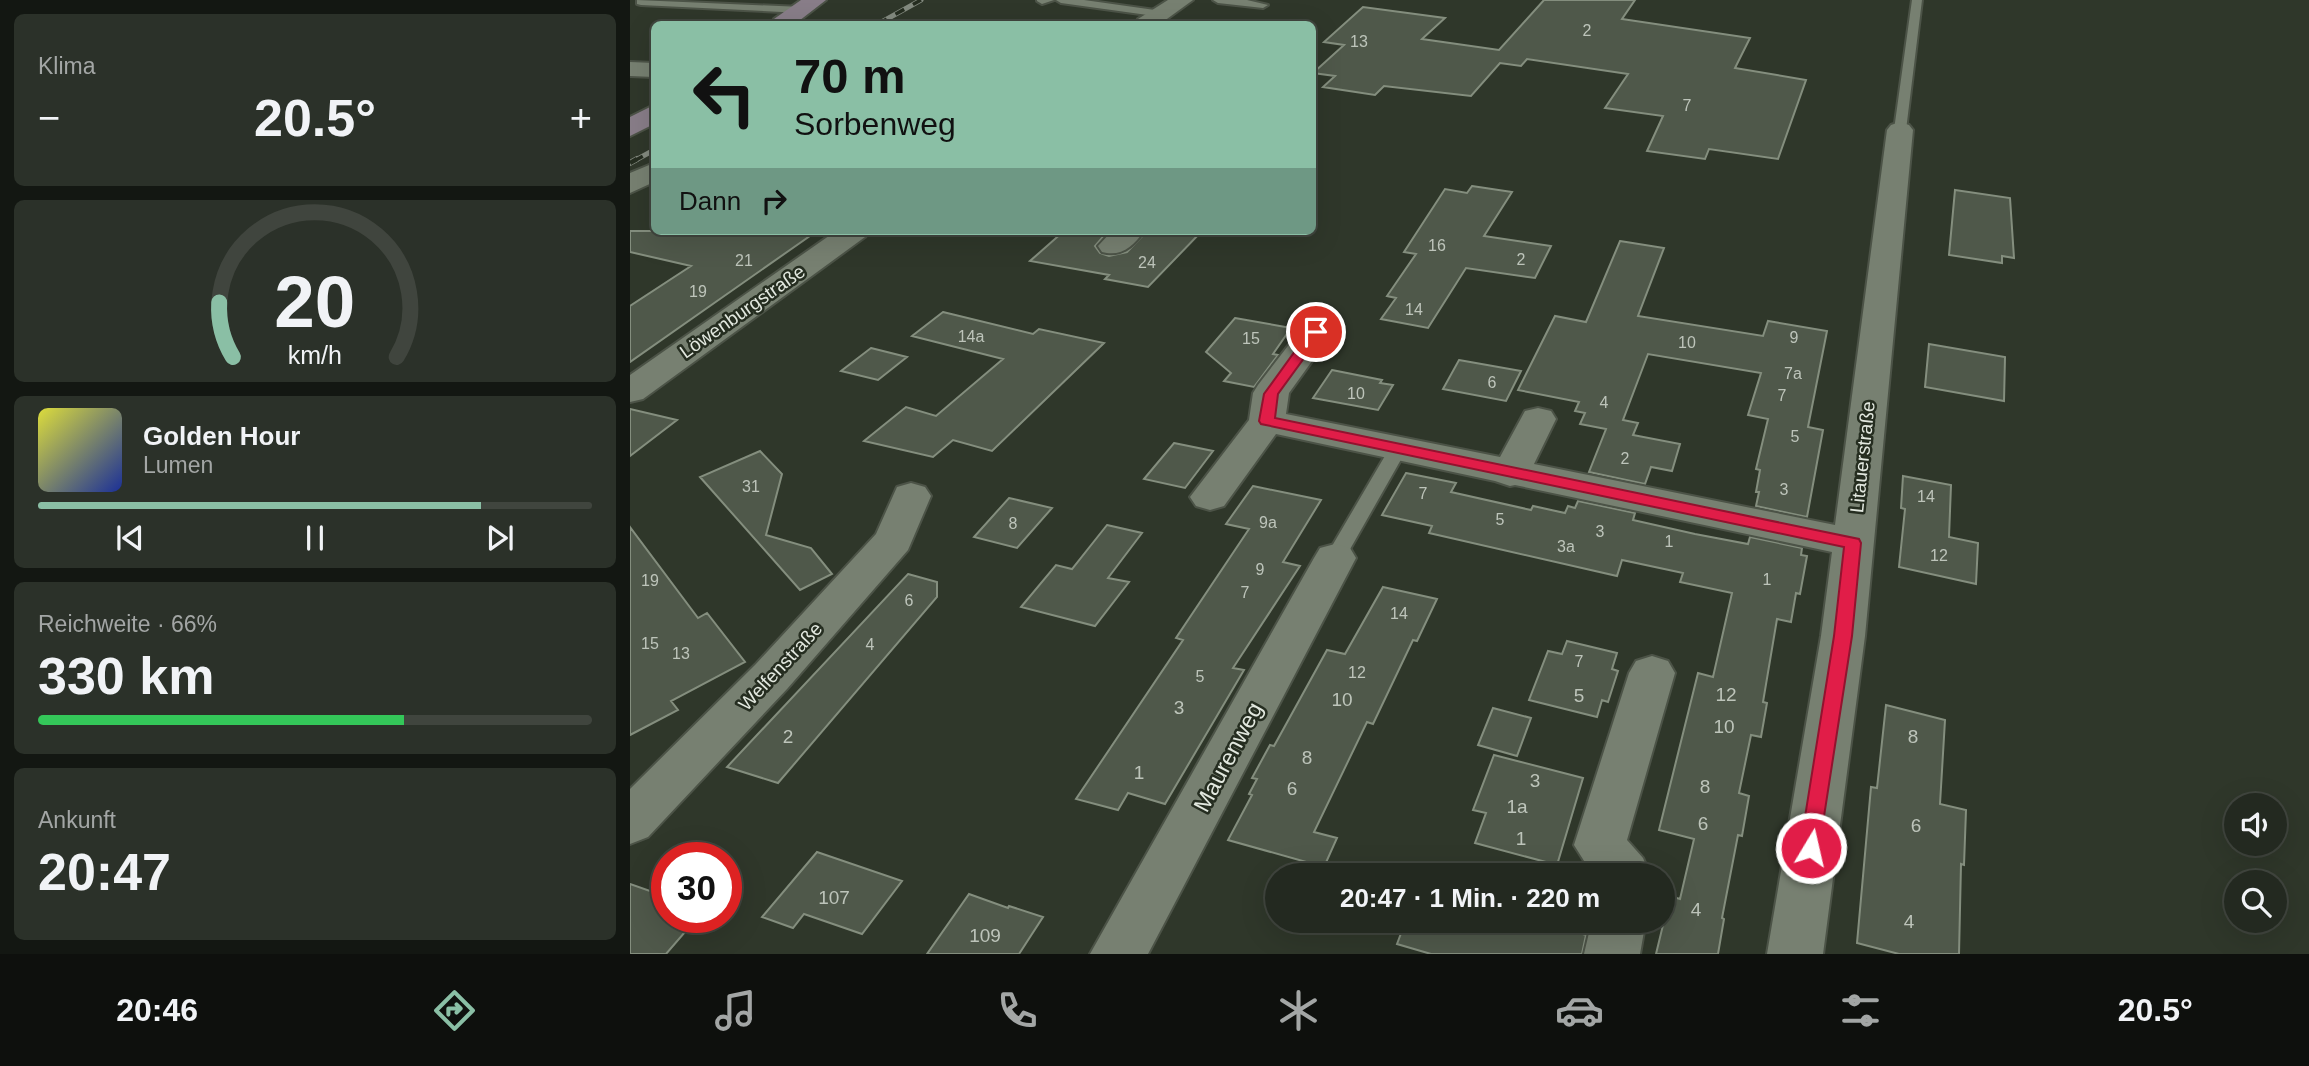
<!DOCTYPE html>
<html lang="de">
<meta charset="utf-8">
<style>
body{margin:0;font-family:Arial,sans-serif;background:#2b3129;color:#f1f3f6;height:100vh;display:flex;flex-direction:column;font-size:26px;white-space:nowrap}
*{box-sizing:border-box;margin:0}
p{font-size:23px;color:#a3a6a5}
.icon{flex:none;width:38px;height:38px;fill:none;stroke:currentColor;stroke-width:2;stroke-linecap:round;stroke-linejoin:round}
.map{position:relative;flex:1;overflow:hidden}
.side{display:flex;flex-direction:column;gap:14px;padding:14px;background:#131712;width:630px}
.side>*{flex:none}
.banner{position:absolute;left:21px;top:21px;width:665px;height:214px;border-radius:10px;box-shadow:0 7px 28px #0002,0 0 0 2px #40453e;background:#8abfa5;color:#111;overflow:hidden}
.tools{position:absolute;left:1594px;top:793px;display:grid;gap:14px}
.tools a{display:grid;place-items:center;width:63px;height:63px;border-radius:50%;background:#232920;box-shadow:0 7px 28px #0002,0 0 0 2px #40453e;font-size:35px}
.speed{position:absolute;left:21px;top:842px;display:flex;gap:14px;font-size:35px;font-weight:700;text-align:center}
.speed>*{display:grid;place-content:center;width:91px;height:91px;border-radius:50%;background:#232920;box-shadow:0 7px 28px #0002,0 0 0 2px #40453e;line-height:1}
.speed .limit{border:10px solid #d22;background:#fff;color:#111}
.pin{position:absolute;display:grid;place-items:center;width:60px;height:60px;color:#fff;margin:-30px;border:4px solid #fff;border-radius:50%;box-shadow:0 2px 7px #0007}
.me{position:absolute;width:77px;margin:-38px;rotate:9deg;stroke-linejoin:round;filter:drop-shadow(0 0 5px #0008)}
.turn{display:flex;align-items:center;gap:24px;height:147px;padding:0 28px;font-size:32px}
.turn .icon{width:91px;height:91px;stroke-width:2.5}
.turn b{display:block;font-size:49px;line-height:60px}
.then{display:flex;align-items:center;height:66px;padding:0 28px;background:#0003;gap:14px;font-size:26px}
.big{font-size:52px;font-weight:700;line-height:1.1}
.side .card{flex:1;display:flex;flex-direction:column;justify-content:center;gap:10px;min-width:0;padding:0 24px;border-radius:10px;background:#2b3129}
.side .dial{align-items:center;gap:0}
.dial svg{height:182px;overflow:visible;fill:none;stroke:#40453e;stroke-width:7;stroke-linecap:round;text-anchor:middle}
.dial text{fill:#f1f3f6;stroke:none}
.song{display:flex;align-items:center;gap:21px}
.cover{width:84px;height:84px;border-radius:10px;background:linear-gradient(135deg,hsl(60 70% 55%),hsl(230 70% 35%))}
.played{height:7px;border-radius:4px;background:linear-gradient(90deg,#8abfa5 80%,#40453e 80%)}
.keys{display:flex;justify-content:space-around;direction:ltr}
.heat{display:flex;justify-content:space-between;align-items:center;font-size:38px;direction:ltr}
.charge{height:10px;border-radius:5px;background:linear-gradient(90deg,#34c759 66%,#40453e 0)}
.trip{position:absolute;left:635px;top:863px;width:410px;height:70px;border-radius:35px;background:#232920;box-shadow:0 7px 28px #0002,0 0 0 2px #40453e;font-weight:700;line-height:70px;text-align:center}
.dock{display:flex;height:112px;justify-content:space-around;align-items:center;background:#0e100d;color:#a3a6a5}
.dock .icon{width:49px;height:49px}
.dock .current{color:#8abfa5}
.dock b{font-size:32px;color:#f1f3f6}
main{display:flex;flex:1;min-height:0}
.map>svg:first-child{display:block}
</style>
<main>
<section class="side">
<div class="card"><p>Klima</p>
<div class="heat"><a>−</a><b class="big">20.5°</b><a>+</a></div>
</div>
<div class="card dial"><svg viewBox="0 0 100 80">
<path d="M14 69A42 42 0 1 1 86 69"/>
<path d="M14 69A42 42 0 0 1 8 45" stroke="#8abfa5"/>
<text x="50" y="56" font-size="32" font-weight="700">20</text>
<text x="50" y="72" font-size="11">km/h</text>
</svg></div>
<div class="card">
<div class="song"><i class="cover"></i><div><b>Golden Hour</b><p>Lumen</p></div></div>
<div class="played"></div>
<div class="keys"><svg class="icon" aria-label="previous" viewBox="0 0 24 24"><path d="M18 5L8 12l10 7zM5 5v14"/></svg><svg class="icon" aria-label="pause" viewBox="0 0 24 24"><path d="M8 5v14M16 5v14"/></svg><svg class="icon" aria-label="next" viewBox="0 0 24 24"><path d="M6 5l10 7-10 7zM19 5v14"/></svg></div>
</div>
<div class="card"><p>Reichweite · 66%</p><b class="big">330 km</b><div class="charge"></div></div>
<div class="card"><p>Ankunft</p><b class="big">20:47</b></div>
</section>
<div class="map">
<svg width="1679" height="954" viewBox="0 0 1679 954">
<rect width="100%" height="100%" fill="#2f372a"/>
<path fill="#4f584a" stroke="#848e7e" stroke-width="2" d="M914,0H1005L992,19L1120,38L1105,68L1176,80L1148,159L1079,149L1075,159L1017,151L1033,116L975,108L998,74L897,59L891,66L870,63L841,96L754,86L745,95L693,87L705,76L683,73L714,45L694,42L733,7L815,18L792,39L869,50Z
M842,186L882,192L854,236L921,246L905,278L836,268L798,328L751,319L766,298L757,296L786,254L774,252L815,189L837,193Z
M1325,190L1380,198L1384,258L1372,256V263L1319,255Z
M0,231H187L0,362V306L61,266L0,252Z
M434,231H478L465,246L470,253L479,256L497,252L517,231H572L518,287L475,279L479,275L400,261Z
M990,241L1034,248L1008,316L1133,336L1138,321L1197,331L1178,427L1193,430L1177,517L1126,506L1129,492H1126L1130,470L1126,469L1138,419L1118,415L1131,373L1018,354L993,420L1008,423L1003,435L1050,444L1042,471L1021,467L1015,484L959,472L976,429L950,424L955,413L945,411L949,402L888,390L925,316L956,322Z
M313,312L403,334L409,329L474,343L362,451L323,440L303,457L234,441L276,407L306,416L373,359L282,336Z
M605,318L661,328L643,354L648,355L624,387L594,381L601,373L576,352Z
M1299,344L1375,357L1374,401L1295,387Z
M241,348L277,357L248,380L211,371Z
M829,360L891,371L876,401L813,389Z
M702,370L752,380L750,383L763,385L748,410L683,398Z
M0,409L47,420L0,456Z
M544,443L583,451L555,488L514,479Z
M130,451L152,474L136,535L181,548L202,574L170,590L70,477Z
M776,473L826,483L821,492L901,510L903,506L935,513L938,506L945,508L948,501L1005,513L1003,520L1065,534L1118,544L1120,537L1172,548L1171,555L1177,556L1170,594L1166,593L1161,622L1147,619L1133,702L1137,703L1131,737L1121,735L1109,793L1119,796L1112,836L1108,835L1092,918L1094,919L1088,954H1026L1040,896L1050,899L1064,839L1029,830L1068,673L1083,677L1102,593L1050,582L1053,573L992,560L987,576L799,533L802,526L752,515Z
M1273,476L1321,485L1319,537L1348,543L1346,584L1269,567L1275,509L1271,508Z
M623,486L691,500L653,562L670,566L603,668L614,670L535,804L498,793L488,810L446,799L553,640L546,638L619,529L596,524Z
M379,498L422,508L387,548L344,537Z
M477,525L512,533L478,578L499,582L465,626L391,607L426,565L442,569Z
M0,527L68,618L77,613L115,662L41,701L48,710L0,735Z
M278,574L307,582V597L148,783L97,767Z
M753,587L807,599L787,641L783,640L743,724L737,722L684,832L707,838L694,867L598,840L622,795L619,794L627,779L622,778L640,745L644,746L697,650L715,654Z
M937,641L987,653L982,669L988,671L978,702L972,700L967,717L899,700L918,651L932,654Z
M1256,705L1315,720L1310,804L1336,810L1334,865L1331,864L1329,954H1269L1227,943L1241,787L1247,788Z
M863,708L901,718L887,756L848,745Z
M864,755L953,778L927,865L845,843L856,813L843,810Z
M187,852L272,881L232,934L174,914L163,928L132,917Z
M0,884L37,897V917H68L36,954H0Z
M339,894L378,908L379,906L413,917L389,954H297Z
M776,920H907L956,935L952,954H801L767,944Z"/>
<g fill="none" stroke-linecap="round" stroke-linejoin="round">
<g stroke="#4c5347" stroke-width="4">
<path id="lane" d="M7,0L172,7L177,10L172,13L11,5L7,4Z
M424,0L412,4L407,1V0Z
M426,0H454L532,11L537,14L532,17L431,3Z
M583,0H617L638,5L633,8L588,3Z
M1282,0H1292L1276,130L1270,134L1264,130Z
M768,443L777,449L715,558L712,563H698L695,558L759,449Z"/>
</g>
<g stroke="#4c5347" stroke-width="4">
<path id="street" d="M538,0H563L530,24H505L508,19Z
M0,62L24,63V77L0,76Z
M1270,122L1279,125L1283,130L1235,636L1193,954H1137L1191,636L1202,552L885,485L880,486L865,481L646,434L594,506L580,510L566,506L560,497L619,420L623,393L628,385L674,325L686,322L698,325L703,332L659,393L656,414L870,457L895,411L908,408L921,411L926,419L904,464L1205,525L1257,130L1261,125Z
M24,163V182L0,193V173Z
M206,231H240L235,237L13,399L0,402V375Z
M482,231H514C503,247 491,257 472,252L468,246Z
M281,483L295,487L301,496L278,550L157,689L18,837L0,844V789L125,665L246,534L267,487Z
M705,544L720,548L726,558L518,954H460L684,558L690,548Z
M1022,656L1038,661L1045,673L997,840L1013,858L1020,875H963L944,845L999,673L1006,661Z
M962,920H1016L1010,954H954Z"/>
</g>
<g stroke="#4c5347" stroke-width="4">
<path id="secondary" d="M171,0H196L165,24H141L144,19Z
M24,105V124L0,136V117Z"/>
</g>
<use href="#lane" fill="#778071" fill-rule="evenodd"/>
<use href="#street" fill="#778071" fill-rule="evenodd"/>
<use href="#secondary" fill="#887d88" fill-rule="evenodd"/>
<g stroke="#838a7f" stroke-width="5">
<path id="rail-far1" d="M248,24L291,0
M4,161L24,150"/>
</g>
<g stroke="#838a7f" stroke-width="6">
<path id="rail" d="M0,163L7,159"/>
</g>
<use href="#rail-far1" stroke="#252d20" stroke-width="3.5" stroke-dasharray="10" stroke-linecap="butt"/>
<use href="#rail" stroke="#252d20" stroke-width="4.5" stroke-dasharray="12" stroke-linecap="butt"/>
</g>
<path fill="#e11d48" stroke="#92132f" stroke-width="2" d="M686,328L693,332L648,394L645,418L1229,539L1231,543L1222,636L1188,855L1181,857L1173,855L1170,848L1204,636L1214,547L631,424L629,421L634,394L681,329Z"/>
<g text-anchor="middle" stroke-width="5" stroke-linejoin="round" paint-order="stroke">
<g font-size="16" fill="#bdc4ba">
<text x="957" y="36">2</text>
<text x="729" y="47">13</text>
<text x="1057" y="111">7</text>
<text x="807" y="251">16</text>
<text x="891" y="265">2</text>
<text x="114" y="266">21</text>
<text x="517" y="268">24</text>
<text x="68" y="297">19</text>
<text x="784" y="315">14</text>
<text x="341" y="342">14a</text>
<text x="1164" y="343">9</text>
<text x="621" y="344">15</text>
<text x="1057" y="348">10</text>
<text x="1163" y="379">7a</text>
<text x="862" y="388">6</text>
<text x="726" y="399">10</text>
<text x="1152" y="401">7</text>
<text x="974" y="408">4</text>
<text x="1165" y="442">5</text>
<text x="995" y="464">2</text>
<text x="121" y="492">31</text>
<text x="1154" y="495">3</text>
<text x="793" y="499">7</text>
<text x="1296" y="502">14</text>
<text x="870" y="525">5</text>
<text x="638" y="528">9a</text>
<text x="383" y="529">8</text>
<text x="970" y="537">3</text>
<text x="1039" y="547">1</text>
<text x="936" y="552">3a</text>
<text x="1309" y="561">12</text>
<text x="630" y="575">9</text>
<text x="1137" y="585">1</text>
<text x="20" y="586">19</text>
<text x="615" y="598">7</text>
<text x="279" y="606">6</text>
<text x="769" y="619">14</text>
<text x="20" y="649">15</text>
<text x="240" y="650">4</text>
<text x="51" y="659">13</text>
<text x="949" y="667">7</text>
<text x="727" y="678">12</text>
<text x="570" y="682">5</text>
</g>
<g font-size="19" fill="#e2e8df" stroke="#252d20">
<text transform="translate(112 311) rotate(-35)" y="7">Löwenburgstraße</text>
<text transform="translate(1232 457) rotate(-84)" y="7">Litauerstraße</text>
<text transform="translate(150 666) rotate(-47)" y="7">Welfenstraße</text>
</g>
<g font-size="19" fill="#bdc4ba">
<text x="1096" y="701">12</text>
<text x="949" y="702">5</text>
<text x="712" y="706">10</text>
<text x="549" y="714">3</text>
<text x="1094" y="733">10</text>
<text x="158" y="743">2</text>
<text x="1283" y="743">8</text>
<text x="677" y="764">8</text>
<text x="509" y="779">1</text>
<text x="905" y="787">3</text>
<text x="1075" y="793">8</text>
<text x="662" y="795">6</text>
<text x="887" y="813">1a</text>
<text x="1073" y="830">6</text>
<text x="1286" y="832">6</text>
<text x="891" y="845">1</text>
<text x="204" y="904">107</text>
<text x="1066" y="916">4</text>
<text x="1279" y="928">4</text>
<text x="355" y="942">109</text>
</g>
<g font-size="23" fill="#e2e8df" stroke="#252d20">
<text transform="translate(598 757) rotate(-62)" y="8">Maurenweg</text>
</g>
</g>
</svg>
<div class="tools">
<a><svg class="icon" aria-label="sound" viewBox="0 0 24 24"><path d="M4 9h4l5-4v14l-5-4H4zM17 9q2 3 0 6"/></svg></a>
<a><svg class="icon" aria-label="search" viewBox="0 0 24 24"><circle cx="10" cy="10" r="6"/><path d="M15 15l6 6"/></svg></a>
</div>
<div class="speed"><div class="limit">30</div></div>
<div class="pin" style="left:686px;top:332px;background:#d93025"><svg class="icon" aria-label="arrive" viewBox="0 0 24 24"><path d="M6 21V4h12l-3 4 3 4H6"/></svg></div>
<svg class="me" style="left:1181px;top:848px" viewBox="-20 -20 40 40"><circle r="17" fill="#e11d48" stroke="#fff" stroke-width="3"/><path d="M0-11L8 9 0 5-8 9z" fill="#fff"/></svg>
<div class="trip">20:47 · 1 Min. · 220 m</div>
<div class="banner">
<div class="turn"><svg class="icon" aria-label="left" viewBox="0 0 24 24"><path d="M17 20v-9H6M10 6l-5 5 5 5"/></svg><div><b>70 m</b>Sorbenweg</div></div>
<div class="then">Dann<svg class="icon" aria-label="right" viewBox="0 0 24 24"><path d="M7 20v-9h11M14 6l5 5-5 5"/></svg></div>
</div>
</div>
</main>
<nav class="dock">
<b>20:46</b>
<svg class="icon current" aria-label="directions" viewBox="0 0 24 24"><path d="M12 3l9 9-9 9-9-9zM9 14v-3h6M13 9l2 2-2 2"/></svg>
<svg class="icon" aria-label="music" viewBox="0 0 24 24"><path d="M9 18V5l10-2v13"/><circle cx="6" cy="18" r="3"/><circle cx="16" cy="16" r="3"/></svg>
<svg class="icon" aria-label="phone" viewBox="0 0 24 24"><path d="M5 4h4l2 5-3 2q2 4 5 5l2-3 5 2v4C11 20 4 13 5 4z"/></svg>
<svg class="icon" aria-label="climate" viewBox="0 0 24 24"><path d="M12 3v18M4 7l16 10M4 17L20 7"/></svg>
<svg class="icon" aria-label="car" viewBox="0 0 24 24"><path d="M5 17H2v-5l4-1 3-4h7l3 4 3 1v5h-3M9 17h6M6 11h13"/><circle cx="7" cy="17" r="2"/><circle cx="17" cy="17" r="2"/></svg>
<svg class="icon" aria-label="filters" viewBox="0 0 24 24"><path d="M4 7h16M4 17h16"/><circle cx="9" cy="7" r="2"/><circle cx="15" cy="17" r="2"/></svg>
<b>20.5°</b>
</nav>
